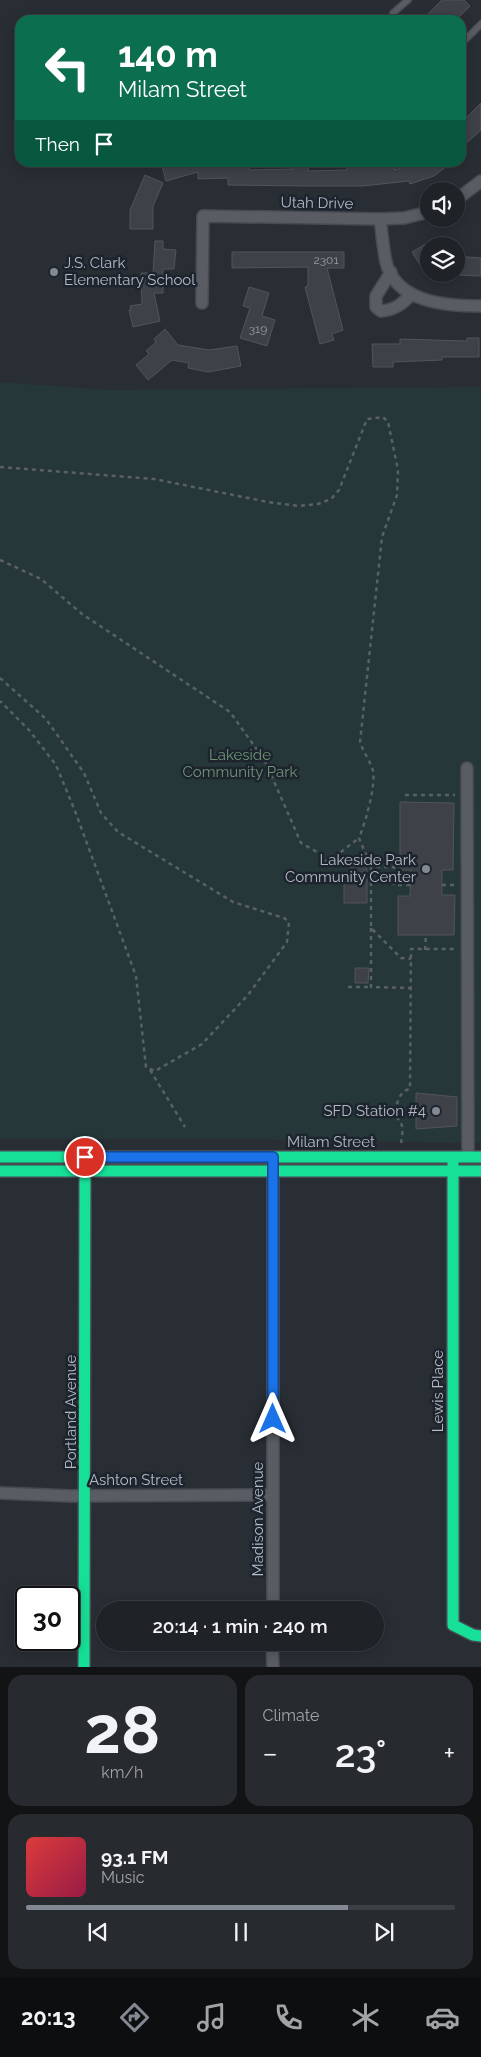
<!DOCTYPE html>
<meta charset="utf-8">
<style>
body{margin:0;font-family:Raleway,sans-serif;background:#272a2f;color:#f1f3f6;height:100vh;display:flex;flex-direction:column;font-size:19px;white-space:nowrap}
*{box-sizing:border-box;margin:0}
p{font-size:16px;color:#a1a4a7}
.icon{flex:none;width:28px;height:28px;fill:none;stroke:currentColor;stroke-width:2;stroke-linecap:round;stroke-linejoin:round}
.map{position:relative;height:1667px;overflow:hidden}
.side{display:flex;flex-direction:column;gap:8px;padding:8px;background:#111315;flex:1}
.side>*{flex:none}
.guide{position:absolute;left:15px;top:15px;width:451px;height:152px;border-radius:15px;box-shadow:0 2px 12px #0003,0 0 0 1px #3c3f44;background:#0b6e4f;color:#fff;overflow:hidden}
.tools{position:absolute;left:420px;top:182px;display:grid;gap:10px}
.tools a{display:grid;place-items:center;width:45px;height:45px;border-radius:50%;background:#1f2227;box-shadow:0 2px 12px #0003,0 0 0 1px #3c3f44;font-size:25px}
.speed{position:absolute;left:15px;top:1586px;display:flex;gap:10px;font-size:25px;font-weight:700;text-align:center}
.speed>*{display:grid;place-content:center;width:65px;height:65px;border-radius:50%;background:#1f2227;box-shadow:0 2px 12px #0003,0 0 0 1px #3c3f44;line-height:1}
.speed .limit{border:2px solid #111;border-radius:8px;background:#fff;color:#111}
.pin{position:absolute;display:grid;place-items:center;width:42px;height:42px;color:#fff;margin:-21px;border:2px solid #fff;border-radius:50%;box-shadow:0 1px 5px #0007}
.me{position:absolute;width:55px;margin:-28px;rotate:0deg;stroke-linejoin:round;filter:drop-shadow(0 0 4px #0008)}
.turn{display:flex;align-items:center;gap:18px;height:105px;padding:0 20px;font-size:22px}
.turn .icon{width:65px;height:65px;stroke-width:2.5}
.turn b{display:block;font-size:35px;line-height:42px}
.then{display:flex;align-items:center;height:48px;padding:0 20px;background:#0003;gap:10px;font-size:19px}
.big{font-size:38px;font-weight:600;line-height:1.1}
.side .card{flex:1;display:flex;flex-direction:column;justify-content:center;gap:8px;min-width:0;padding:0 18px;border-radius:15px;background:#272a2f}
.side .dial{align-items:center;gap:0}
.dial b{font-size:65px;line-height:1}
.song{display:flex;align-items:center;gap:15px}
.cover{width:60px;height:60px;border-radius:8px;background:linear-gradient(135deg,hsl(0 70% 55%),hsl(340 70% 35%))}
.played{height:5px;border-radius:2px;background:linear-gradient(90deg,#838992 75%,#3c3f44 75%)}
.keys{display:flex;justify-content:space-around;direction:ltr}
.heat{display:flex;justify-content:space-between;align-items:center;font-size:28px;direction:ltr}
.side .tiles{flex:1;display:grid;gap:8px;grid-template-columns:1fr 1fr}
.card:last-child{grid-column:span 2}
.trip{position:absolute;left:96px;top:1601px;width:288px;height:50px;border-radius:25px;background:#1f2227;box-shadow:0 2px 12px #0003,0 0 0 1px #3c3f44;font-weight:600;line-height:50px;text-align:center}
.tab-bar{display:flex;height:80px;justify-content:space-around;align-items:center;background:#0c0e10;color:#a1a4a7}
.tab-bar .icon{width:35px;height:35px}
.tab-bar .on{color:#838992}
.tab-bar b{font-size:22px;color:#f1f3f6}
.map>svg:first-child{display:block}
</style>
<div class="map">
<svg width="481" height="1667" viewBox="0 0 481 1667">
<rect width="100%" height="100%" fill="#292e34"/>
<path fill="#263739" d="M0,382L107,390L481,387V1143L237,1139H0Z"/>
<path fill="#3e4248" stroke="#51555b" d="M442,0H464L470,6L456,20H422Z
M481,103V130L461,148V123Z
M161,162L249,165V170L293,169V162H308V171L347,170V162H391V166H395V170L417,162H452L434,176L410,184L409,181L363,186H308L228,185V178L198,179V172L166,181Z
M145,175L163,183L153,206V229H130V210Z
M155,241H163V249L176,250L174,269H163V293H154L160,321L133,327L129,310H131L130,306L142,304L141,273H153Z
M429,242V264L422,268L412,252Z
M232,252H344V268H327L343,330L332,334L334,340L320,344L305,287L308,286V267L232,268Z
M456,256L481,258V276L456,275Z
M249,287L269,293L262,316L275,320L267,346L240,338L250,308L243,306Z
M165,329L178,345L209,350L237,346L241,366L208,372L188,368L189,363L172,360L148,380L136,365L149,354L146,351L156,342L154,339Z
M467,338H479V357H442V360L393,362V367H373L372,344H400V339L467,341Z
M400,802L454,803L453,870H442V895H455L454,935H398V896H410L411,870H400Z
M350,866L367,867V903H344V880H351Z
M355,968H369L368,983H355Z
M416,1093L457,1097V1126L416,1129Z"/>
<g fill="none" stroke-linecap="round" stroke-linejoin="round">
<g stroke="#474a51" stroke-width="8">
<path id="lane" d="M391,20L393,13L408,0
M461,44L481,24"/>
</g>
<g stroke="#474a51" stroke-width="14">
<path id="street" d="M456,200L481,181
M380,219C382,233 383,248 386,262C396,303 447,306 481,306
M391,272L376,296V307L381,311C395,310 402,304 412,294
M202,303L203,216L380,219L404,218L429,212
M467,768L468,1157
M0,1493L71,1496L273,1495
M273,1610V1164
M272,1642L273,1667"/>
</g>
<g stroke="#474a51" stroke-width="14">
<path id="fast" d="M0,1157H481
M453,1158V1625L473,1635L481,1636
M0,1171H481
M84,1667L85,1157"/>
</g>
<path stroke="#5a6064" stroke-width="2.5" stroke-dasharray="4 4" stroke-linecap="butt" d="M0,467L154,479L268,502L298,506L318,504L331,499L339,490L367,419L383,417L388,422L398,470L397,495L382,537L360,742C363,752 371,762 373,771C376,786 365,824 359,838L371,867
M0,560L41,579L82,614L230,712L265,761L301,843L319,853L327,863L370,864
M0,678L46,719L84,773L101,813L118,832L233,902L284,918L289,922L287,942L248,995L202,1044L155,1071L146,1067L136,976L75,811L56,765L29,730L0,701
M405,795H455
M328,862L359,838
M410,885H394V867H371V928L401,958L411,959
M442,885H457
M371,928V987L411,988
M425,950L426,935
M348,987H371
M150,1070L185,1127
M401,1143C402,1138 403,1131 402,1126C401,1122 400,1123 398,1119C394,1108 398,1091 410,1089L411,949H456"/>
<use href="#lane" stroke="#595c62" stroke-width="5.5"/>
<use href="#street" stroke="#595c62" stroke-width="11"/>
<use href="#fast" stroke="#16e098" stroke-width="11"/>
</g>
<g fill="none" stroke-linecap="round" stroke-linejoin="round">
<g stroke="#114b97" stroke-width="12">
<path id="route" d="M85,1157H273V1419"/>
</g>
<use href="#route" stroke="#1a73e8" stroke-width="9"/>
</g>
<g fill="#838992" stroke="#1d242e" stroke-width="2">
<circle cx="54" cy="272" r="5"/>
<circle cx="426" cy="869" r="5"/>
<circle cx="436" cy="1111" r="5"/>
</g>
<g text-anchor="middle" stroke-width="5" stroke-linejoin="round" paint-order="stroke">
<g font-size="12" fill="#969ca6">
<text x="326" y="264">2301</text>
<text x="258" y="333">319</text>
</g>
<g font-size="15" fill="#b3bac5" stroke="#1d242e">
<text transform="translate(317 203) rotate(1)" y="5">Utah Drive</text>
<text x="331" y="1147">Milam Street</text>
<text transform="translate(438 1391) rotate(-90)" y="5">Lewis Place</text>
<text transform="translate(71 1412) rotate(-90)" y="5">Portland Avenue</text>
<text x="136" y="1485">Ashton Street</text>
<text transform="translate(258 1519) rotate(-90)" y="5">Madison Avenue</text>
</g>
<g font-size="15" fill="#b3bac5" stroke="#1d242e" text-anchor="end">
<text x="64" y="268" text-anchor="start">J.S. Clark<tspan x="64" dy="17">Elementary School</tspan></text>
<text x="416" y="865">Lakeside Park<tspan x="416" dy="17">Community Center</tspan></text>
<text x="426" y="1116">SFD Station #4</text>
</g>
<g font-size="15" fill="#6c9474" stroke="#1d242e">
<text x="240" y="760">Lakeside<tspan x="240" dy="17">Community Park</tspan></text>
</g>
</g>
</svg>
<div class="tools">
<a><svg class="icon" aria-label="sound" viewBox="0 0 24 24"><path d="M4 9h4l5-4v14l-5-4H4zM17 9q2 3 0 6"/></svg></a>
<a><svg class="icon" aria-label="layers" viewBox="0 0 24 24"><path d="M12 4l9 5-9 5-9-5zM3 14l9 5 9-5"/></svg></a>
</div>
<div class="speed"><div class="limit">30</div></div>
<div class="pin" style="left:85px;top:1157px;background:#d93025"><svg class="icon" aria-label="arrive" viewBox="0 0 24 24"><path d="M6 21V4h12l-3 4 3 4H6"/></svg></div>
<svg class="me" style="left:273px;top:1419px" viewBox="-20 -20 40 40"><path d="M0-17L14 15 0 8-14 15z" fill="#1a73e8" stroke="#fff" stroke-width="4"/></svg>
<div class="trip">20:14 · 1 min · 240 m</div>
<div class="guide">
<div class="turn"><svg class="icon" aria-label="left" viewBox="0 0 24 24"><path d="M17 20v-9H6M10 6l-5 5 5 5"/></svg><div><b>140 m</b>Milam Street</div></div>
<div class="then">Then<svg class="icon" aria-label="arrive" viewBox="0 0 24 24"><path d="M6 21V4h12l-3 4 3 4H6"/></svg></div>
</div>
</div>
<section class="side">
<div class="tiles">
<div class="card dial"><b>28</b><p>km/h</p></div>
<div class="card"><p>Climate</p>
<div class="heat"><a>−</a><b class="big">23°</b><a>+</a></div>
</div>
<div class="card">
<div class="song"><i class="cover"></i><div><b>93.1 FM</b><p>Music</p></div></div>
<div class="played"></div>
<div class="keys"><svg class="icon" aria-label="previous" viewBox="0 0 24 24"><path d="M18 5L8 12l10 7zM5 5v14"/></svg><svg class="icon" aria-label="pause" viewBox="0 0 24 24"><path d="M8 5v14M16 5v14"/></svg><svg class="icon" aria-label="next" viewBox="0 0 24 24"><path d="M6 5l10 7-10 7zM19 5v14"/></svg></div>
</div>
</div>
</section>
<nav class="tab-bar">
<b>20:13</b>
<svg class="icon on" aria-label="directions" viewBox="0 0 24 24"><path d="M12 3l9 9-9 9-9-9zM9 14v-3h6M13 9l2 2-2 2"/></svg>
<svg class="icon" aria-label="music" viewBox="0 0 24 24"><path d="M9 18V5l10-2v13"/><circle cx="6" cy="18" r="3"/><circle cx="16" cy="16" r="3"/></svg>
<svg class="icon" aria-label="phone" viewBox="0 0 24 24"><path d="M5 4h4l2 5-3 2q2 4 5 5l2-3 5 2v4C11 20 4 13 5 4z"/></svg>
<svg class="icon" aria-label="climate" viewBox="0 0 24 24"><path d="M12 3v18M4 7l16 10M4 17L20 7"/></svg>
<svg class="icon" aria-label="car" viewBox="0 0 24 24"><path d="M5 17H2v-5l4-1 3-4h7l3 4 3 1v5h-3M9 17h6M6 11h13"/><circle cx="7" cy="17" r="2"/><circle cx="17" cy="17" r="2"/></svg>
</nav>
